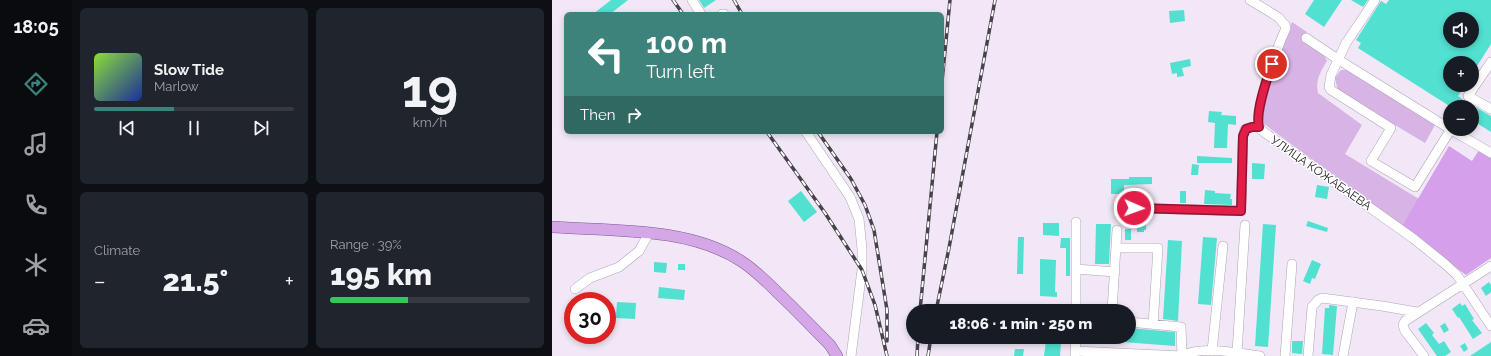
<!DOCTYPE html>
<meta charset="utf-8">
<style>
body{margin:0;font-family:Raleway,sans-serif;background:#20242c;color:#f1f3f6;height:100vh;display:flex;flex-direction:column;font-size:15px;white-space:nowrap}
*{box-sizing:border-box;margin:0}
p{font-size:13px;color:#9ea1a6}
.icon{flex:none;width:22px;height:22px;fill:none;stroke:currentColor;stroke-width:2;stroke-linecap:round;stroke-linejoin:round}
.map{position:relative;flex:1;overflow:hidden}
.side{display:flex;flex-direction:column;gap:8px;padding:8px;background:#0d0f14;width:480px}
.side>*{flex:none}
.banner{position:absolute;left:12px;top:12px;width:380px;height:122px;border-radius:6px;box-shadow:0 2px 6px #0003;background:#3d837b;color:#fff;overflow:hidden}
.controls{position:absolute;left:891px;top:12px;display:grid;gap:8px}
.controls a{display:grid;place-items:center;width:36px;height:36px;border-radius:50%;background:#171b24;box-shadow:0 2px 6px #0003;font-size:20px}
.speed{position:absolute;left:12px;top:292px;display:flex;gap:8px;font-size:20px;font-weight:700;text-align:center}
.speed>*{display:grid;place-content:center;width:52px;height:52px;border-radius:50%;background:#171b24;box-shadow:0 2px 6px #0003;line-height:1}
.speed .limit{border:6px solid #d22;background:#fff;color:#111}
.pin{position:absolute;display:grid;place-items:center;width:34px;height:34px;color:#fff;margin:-17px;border:2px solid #fff;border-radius:50%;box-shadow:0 1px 4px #0007}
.me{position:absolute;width:44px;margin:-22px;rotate:92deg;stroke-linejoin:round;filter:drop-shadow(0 0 3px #0008)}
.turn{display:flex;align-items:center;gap:14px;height:84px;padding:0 16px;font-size:18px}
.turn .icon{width:52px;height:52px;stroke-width:2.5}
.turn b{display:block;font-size:28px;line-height:34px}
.then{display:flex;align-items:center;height:38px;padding:0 16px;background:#0003;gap:8px;font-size:15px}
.big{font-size:30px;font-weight:800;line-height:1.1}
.side .card{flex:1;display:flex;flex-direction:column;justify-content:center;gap:6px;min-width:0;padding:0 14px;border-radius:6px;background:#20242c}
.side .dial{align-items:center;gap:0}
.dial b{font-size:52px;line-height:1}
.song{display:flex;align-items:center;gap:12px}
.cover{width:48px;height:48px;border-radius:6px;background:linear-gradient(135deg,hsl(90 70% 55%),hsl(230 70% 35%))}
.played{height:4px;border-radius:2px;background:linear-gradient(90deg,#3d837b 40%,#363941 40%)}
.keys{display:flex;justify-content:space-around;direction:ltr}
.heat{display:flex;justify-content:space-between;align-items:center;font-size:22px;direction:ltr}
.charge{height:6px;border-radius:3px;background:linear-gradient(90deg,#34c759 39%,#363941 0)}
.side .tiles{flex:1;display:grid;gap:8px;grid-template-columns:repeat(2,1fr)}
.trip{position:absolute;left:354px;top:304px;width:230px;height:40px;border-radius:20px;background:#171b24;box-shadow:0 2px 6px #0003;font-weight:800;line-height:40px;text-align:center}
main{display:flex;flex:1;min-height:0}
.dock{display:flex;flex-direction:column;width:72px;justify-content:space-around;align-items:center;background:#090b0e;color:#9ea1a6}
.dock .icon{width:28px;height:28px}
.dock .selected{color:#3d837b}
.dock b{font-size:18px;color:#f1f3f6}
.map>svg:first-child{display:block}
</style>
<main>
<nav class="dock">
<b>18:05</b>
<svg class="icon selected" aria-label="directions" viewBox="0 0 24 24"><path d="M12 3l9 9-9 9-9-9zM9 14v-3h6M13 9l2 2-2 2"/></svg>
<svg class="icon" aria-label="music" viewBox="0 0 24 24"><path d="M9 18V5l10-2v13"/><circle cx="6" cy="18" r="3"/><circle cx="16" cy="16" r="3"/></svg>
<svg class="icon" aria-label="phone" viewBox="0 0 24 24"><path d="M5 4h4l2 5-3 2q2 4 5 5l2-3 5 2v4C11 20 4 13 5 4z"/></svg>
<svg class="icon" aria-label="climate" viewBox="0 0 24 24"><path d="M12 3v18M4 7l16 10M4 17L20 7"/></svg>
<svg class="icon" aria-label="car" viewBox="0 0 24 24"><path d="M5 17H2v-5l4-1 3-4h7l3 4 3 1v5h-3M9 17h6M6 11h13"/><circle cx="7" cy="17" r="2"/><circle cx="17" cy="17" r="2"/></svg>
</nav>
<section class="side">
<div class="tiles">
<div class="card">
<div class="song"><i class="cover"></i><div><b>Slow Tide</b><p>Marlow</p></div></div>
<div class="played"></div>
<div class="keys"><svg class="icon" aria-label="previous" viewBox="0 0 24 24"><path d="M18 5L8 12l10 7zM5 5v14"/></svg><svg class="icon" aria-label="pause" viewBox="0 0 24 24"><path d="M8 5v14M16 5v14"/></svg><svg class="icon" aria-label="next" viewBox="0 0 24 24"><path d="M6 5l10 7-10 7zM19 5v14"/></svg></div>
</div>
<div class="card dial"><b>19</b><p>km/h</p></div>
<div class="card"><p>Climate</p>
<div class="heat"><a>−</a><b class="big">21.5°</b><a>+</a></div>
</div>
<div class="card"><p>Range · 39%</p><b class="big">195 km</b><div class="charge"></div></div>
</div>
</section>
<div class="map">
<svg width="939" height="356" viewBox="0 0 939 356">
<rect width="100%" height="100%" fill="#f1e7f6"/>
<path fill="#d7b3e6" d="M740,22L755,32L750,41L772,55L775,61C769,71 763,80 766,93L810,125L793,154L867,199L850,226L708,121L723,57Z
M789,70H797L883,125L873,143L786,91L783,78Z"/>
<path fill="#d59fec" d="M897,146L920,161L927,150L939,158V258L914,275L850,226Z"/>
<path fill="#52e0d1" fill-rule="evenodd" d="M59,0H76L58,14H41Z
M147,0H164L152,8Z
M762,0H790L772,27L753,14Z
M799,0H816L811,7Z
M837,0H939V44L920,74V63H898V85H913L906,96L913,101L939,116V132L920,120V107H899L806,48L809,43L804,40L829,1L834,4ZM898,19H920V41H898Z
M632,10L633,21L618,23L617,11Z
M638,59L639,66L630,68L632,76L625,77V73L620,74L618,63Z
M657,111L670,112L669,115L684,116V125L676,124L675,148H662L663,123L656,122Z
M645,156L680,158V163H645Z
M700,163L713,164L712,179H700Z
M640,164L647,165L646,175H639Z
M577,177H600V184L572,185V194H559V179H577Z
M765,185L777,187L775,199L763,197Z
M653,190L663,191V193L679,194L678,199H680V205L652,204Z
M249,191L265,212L252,222L236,201Z
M628,191H634V203H628Z
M756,221L776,228L775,232L754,226Z
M585,222H594V230H592V232H585Z
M491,223H507V236L491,235Z
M544,224H559L557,264H543Z
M711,224L724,225L716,347L703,346Z
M573,229H579V240H573Z
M466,237H472L471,274H465Z
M651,237L665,238L659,305L646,304Z
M509,238H518V276H514V248H508Z
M616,240L630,241L626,321L611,319Z
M488,259L504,260L503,292H505V297L488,296Z
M760,260L769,264L763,279L760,278L758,284L751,281Z
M102,262L115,263L114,273L102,272Z
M126,264H133V270H126Z
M937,282L939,285V292L934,296L929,288Z
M107,287L133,290L132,300L106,298Z
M65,302L84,303L83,319L64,318Z
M908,303L910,306L913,304L922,319L920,320L930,333L921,339L907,317L906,318L900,309Z
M777,305L785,306L781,355L770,354L773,308H777Z
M874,323L882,333L880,335L887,344L892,341L899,352L893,356H885L866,329Z
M893,323L897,330L892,333L888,326Z
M577,328L623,332V346L557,341L558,337H577Z
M494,341L509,342L508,356H492Z
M740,341H751L750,354L740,353Z
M939,342V356H918Z
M913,343L916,349L912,352L908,346Z
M463,349H472L471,356H462Z"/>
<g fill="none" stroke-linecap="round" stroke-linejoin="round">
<g stroke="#afa5b3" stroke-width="10">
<path id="minor" d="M140,0L149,14
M698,0L726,17L733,25L734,28C726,46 699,114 709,130L862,239L893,264L905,275L939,326
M823,0L794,43L779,75L777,87L779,90L839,128L819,161L863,187L899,129
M170,14H172
M754,38L787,60L898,129
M939,62L916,96L939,109
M898,129L939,153
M254,132L298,197L307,219L310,249V270L299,356
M582,208L689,211L691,136L693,129L700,127H707
M524,222V311
M564,248H606L601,325
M524,269L563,272
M23,289L38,278L67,267L87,251L97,233
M560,311L565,230
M577,322L629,327L630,356
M523,351L630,356C649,345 686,353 708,356
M660,351L671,246
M685,353L693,225
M523,356L524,337
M733,356L740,264
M756,356L760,307L766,300L770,298L830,306L865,312
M791,356L801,302
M872,356L853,331L851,325L853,321L939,266"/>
</g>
<g stroke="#855399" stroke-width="12">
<path id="major" d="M0,227C61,231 137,227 189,261C203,270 215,282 226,293C244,310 261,328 278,345L285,356"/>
</g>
<use href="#minor" stroke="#fff" stroke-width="9"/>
<use href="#major" stroke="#d4a7e6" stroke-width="11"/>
<g stroke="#48434b" stroke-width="3.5">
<path id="rail" d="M121,0L131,14
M182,0L190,14
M390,81L398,0
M215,132L273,213L310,270L323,305L335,356
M266,132L299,179L313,205L322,230L335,310V341
M368,311L385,132
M384,311L397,248L443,0
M365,356L366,337
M376,356L379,337"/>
</g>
<use href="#rail" stroke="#fff" stroke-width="2" stroke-dasharray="6" stroke-linecap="butt"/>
</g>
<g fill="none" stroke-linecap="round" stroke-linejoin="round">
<g stroke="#92132f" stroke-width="10">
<path id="route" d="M582,208L689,211L691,136L694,129L700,127H707C703,112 715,79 720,64"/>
</g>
<use href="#route" stroke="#e11d48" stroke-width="7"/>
</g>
<g text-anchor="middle" stroke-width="3" stroke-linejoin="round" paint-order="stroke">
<g font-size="12" fill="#272329" stroke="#fff">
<text transform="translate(769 173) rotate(35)" y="4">УЛИЦА КОЖАБАЕВА</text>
</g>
</g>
</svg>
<div class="controls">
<a><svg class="icon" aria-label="sound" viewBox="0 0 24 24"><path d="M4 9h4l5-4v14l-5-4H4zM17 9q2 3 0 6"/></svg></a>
<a>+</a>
<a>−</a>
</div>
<div class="speed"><div class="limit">30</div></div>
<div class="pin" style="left:720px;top:64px;background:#d93025"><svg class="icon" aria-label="arrive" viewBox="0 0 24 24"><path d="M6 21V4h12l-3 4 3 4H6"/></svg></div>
<svg class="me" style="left:582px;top:208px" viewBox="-20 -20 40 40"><circle r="17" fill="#e11d48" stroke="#fff" stroke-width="3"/><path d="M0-11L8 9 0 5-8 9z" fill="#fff"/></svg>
<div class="trip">18:06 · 1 min · 250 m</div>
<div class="banner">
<div class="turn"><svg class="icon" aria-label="left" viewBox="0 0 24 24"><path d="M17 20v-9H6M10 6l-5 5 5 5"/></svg><div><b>100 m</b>Turn left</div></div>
<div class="then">Then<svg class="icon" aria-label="right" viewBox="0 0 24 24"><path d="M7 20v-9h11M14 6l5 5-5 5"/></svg></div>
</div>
</div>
</main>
